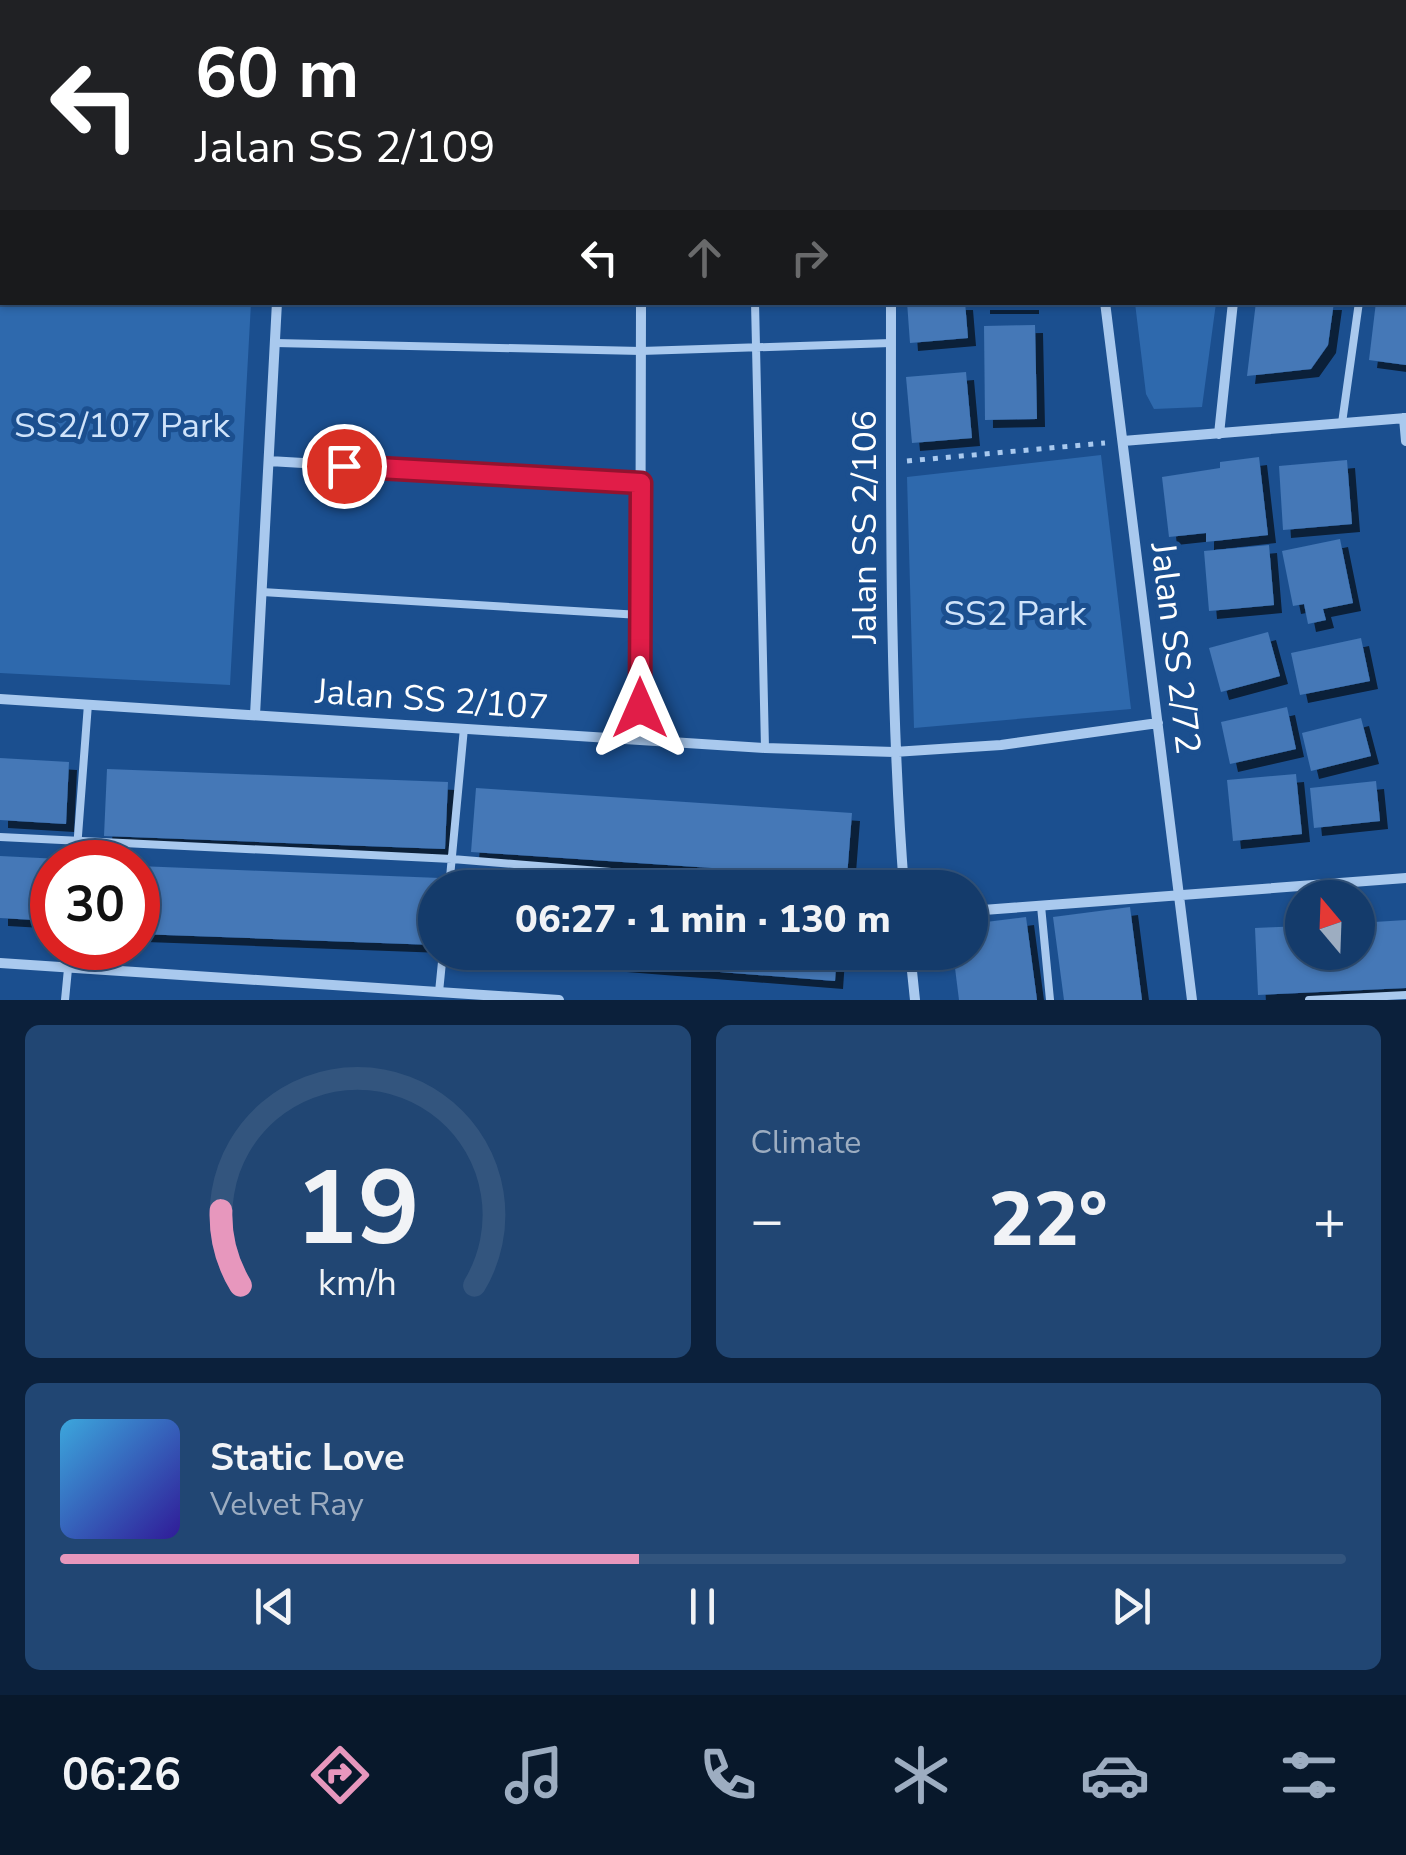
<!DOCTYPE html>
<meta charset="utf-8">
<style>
body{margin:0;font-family:"Nunito Sans",sans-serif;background:#214673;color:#f1f3f6;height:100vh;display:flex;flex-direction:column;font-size:38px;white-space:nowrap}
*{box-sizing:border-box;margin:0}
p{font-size:32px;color:#9dadc1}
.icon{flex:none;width:55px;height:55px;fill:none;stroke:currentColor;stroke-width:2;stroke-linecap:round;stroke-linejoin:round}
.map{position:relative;height:1000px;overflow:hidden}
.panel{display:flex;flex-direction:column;gap:25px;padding:25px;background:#0b203b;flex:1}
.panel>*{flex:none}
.guide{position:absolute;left:0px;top:0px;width:1408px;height:305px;box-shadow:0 2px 8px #0004,0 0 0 2px #33557e;background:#202124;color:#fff;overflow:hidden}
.needle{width:65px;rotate:341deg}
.controls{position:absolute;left:1285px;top:880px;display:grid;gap:20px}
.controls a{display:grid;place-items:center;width:90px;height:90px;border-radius:50%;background:#143b6b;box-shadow:0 2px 8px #0004,0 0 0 2px #33557e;font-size:50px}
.speed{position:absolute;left:30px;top:840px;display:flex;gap:20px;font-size:50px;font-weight:700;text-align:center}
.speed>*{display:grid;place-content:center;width:130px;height:130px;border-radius:50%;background:#143b6b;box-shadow:0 2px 8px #0004,0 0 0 2px #33557e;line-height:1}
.speed .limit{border:15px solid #d22;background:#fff;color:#111}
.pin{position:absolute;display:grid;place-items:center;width:85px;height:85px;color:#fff;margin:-42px;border:5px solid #fff;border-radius:50%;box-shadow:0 2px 10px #0007}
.me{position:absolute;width:110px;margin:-55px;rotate:0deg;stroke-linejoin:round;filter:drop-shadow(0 0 8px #0008)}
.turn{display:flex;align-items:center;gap:35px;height:210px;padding:0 30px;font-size:45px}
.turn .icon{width:130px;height:130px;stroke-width:2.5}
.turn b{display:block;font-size:70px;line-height:85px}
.lanes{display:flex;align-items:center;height:95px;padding:0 30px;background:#0003;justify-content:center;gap:50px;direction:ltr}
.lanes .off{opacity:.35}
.big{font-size:75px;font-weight:800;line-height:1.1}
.panel .card{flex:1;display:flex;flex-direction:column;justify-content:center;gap:15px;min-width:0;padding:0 35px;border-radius:15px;background:#214673}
.panel .dial{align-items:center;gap:0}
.dial svg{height:260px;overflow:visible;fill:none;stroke:#33557e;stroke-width:7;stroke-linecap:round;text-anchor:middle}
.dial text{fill:#f1f3f6;stroke:none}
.song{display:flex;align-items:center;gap:30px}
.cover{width:120px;height:120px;border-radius:15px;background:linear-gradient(135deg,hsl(200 70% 55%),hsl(250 70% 35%))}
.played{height:10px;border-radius:5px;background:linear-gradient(90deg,#e797bd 45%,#33557e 45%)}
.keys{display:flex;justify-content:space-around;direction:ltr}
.heat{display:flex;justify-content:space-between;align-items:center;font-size:55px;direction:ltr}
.panel .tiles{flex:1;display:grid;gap:25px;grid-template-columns:1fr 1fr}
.card:last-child{grid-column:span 2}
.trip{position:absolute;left:418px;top:870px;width:570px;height:100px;border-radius:50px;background:#143b6b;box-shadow:0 2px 8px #0004,0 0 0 2px #33557e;font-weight:800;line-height:100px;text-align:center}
.dock{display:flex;height:160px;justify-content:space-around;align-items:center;background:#08182b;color:#9dadc1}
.dock .icon{width:70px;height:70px}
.dock .on{color:#e797bd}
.dock b{font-size:45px;color:#f1f3f6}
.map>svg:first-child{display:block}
</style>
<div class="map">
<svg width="1406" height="1000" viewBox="0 0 1406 1000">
<defs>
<filter id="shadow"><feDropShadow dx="8" dy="8" stdDeviation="0" flood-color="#0009"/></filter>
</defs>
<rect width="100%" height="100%" fill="#1b4f8f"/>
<path fill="#2e69ad" d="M0,216L2,302L251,303L230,685L0,673Z
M1135,303H1216L1202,407L1154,409L1146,394Z
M1101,455L1131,709L914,728L907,477Z"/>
<path fill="#4478b7" filter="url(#shadow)" d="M907,302H965L968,338L910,343Z
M982,302H1031V306H982Z
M1256,302H1334L1328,345L1311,369L1247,376Z
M1376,302H1406V365L1369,360Z
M1035,325L1037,419L985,420L984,326Z
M966,372L972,438L912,443L906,377Z
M1259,457L1268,535L1206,542V533L1169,537L1162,477L1220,468V462Z
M1347,460L1352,524L1283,530L1279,466Z
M1340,539L1353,603L1323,609L1326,620L1308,624L1304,604L1293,606L1282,551Z
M1269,545L1274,605L1209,611L1204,551Z
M1268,632L1280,676L1221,692L1209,648Z
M1361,638L1370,681L1300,695L1291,653Z
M1287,707L1296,749L1230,764L1221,722Z
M1361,718L1371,756L1311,771L1302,733Z
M0,758L69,762L66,824L0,820Z
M107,769L448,782L445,849L104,836Z
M1296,774L1302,834L1233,841L1227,780Z
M1376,781L1380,821L1314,828L1310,788Z
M476,788L852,813L847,877L471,852Z
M0,856L60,859V862H52V921L0,918Z
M138,866L440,878V888H435V945L138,934Z
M1130,907L1142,1000H1064L1053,917Z
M1026,917L1037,1000H959L953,952H970V924Z
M1406,920V988L1258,995L1255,928L1302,926V952H1358V923Z
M506,952H837L835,981L505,955Z"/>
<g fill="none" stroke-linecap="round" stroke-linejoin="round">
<path stroke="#a9c9ee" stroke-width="5" stroke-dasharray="5 8" stroke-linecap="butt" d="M907,461L1105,443"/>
<path stroke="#a9c9ee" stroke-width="8" d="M300,2V0
M1133,2L1134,0
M1276,2L1277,0
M0,52H2
M1405,139L1406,138
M755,302L765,748
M275,343L641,351L891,343
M1342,423L1359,302
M262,592L640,615
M0,837L452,859L805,888
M76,862L88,704
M449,888L464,728
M1041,906L1050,1000
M439,992L443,952
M65,1000L70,948
M1309,1000L1406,995"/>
<path stroke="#a9c9ee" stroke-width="10" d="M636,0V2
M1191,2V0
M1220,2L1221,0
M0,181H2
M891,302C891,498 889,693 904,888
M1105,302L1192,1000
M1404,418L1406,441
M1219,434L1233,302
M1123,441L1406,418
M269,461L641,483
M0,699L765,748L894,752L1001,745L1158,723
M255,715L277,302
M640,740L641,302
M970,911L1406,878
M910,952L915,1000
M0,963L559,1000"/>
</g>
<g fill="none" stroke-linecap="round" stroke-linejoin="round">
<g stroke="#92132f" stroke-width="25">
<path id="route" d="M344,466L641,483L640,708"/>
</g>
<use href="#route" stroke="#e11d48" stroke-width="18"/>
</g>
<g text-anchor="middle" stroke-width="10" stroke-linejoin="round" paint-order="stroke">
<g font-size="35" fill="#cfe3fa" stroke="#1b4f8f">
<text x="122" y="437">SS2/107 Park</text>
<text x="1015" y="625">SS2 Park</text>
</g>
<g font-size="35" fill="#fff" stroke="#1b4f8f">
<text transform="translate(864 527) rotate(-90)" y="12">Jalan SS 2/106</text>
<text transform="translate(1176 648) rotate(83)" y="12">Jalan SS 2/72</text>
<text transform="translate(432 699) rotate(4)" y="12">Jalan SS 2/107</text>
</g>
</g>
</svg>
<div class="controls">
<a><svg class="needle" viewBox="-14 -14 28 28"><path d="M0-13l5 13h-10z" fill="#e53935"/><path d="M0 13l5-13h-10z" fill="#9dadc1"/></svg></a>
</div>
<div class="speed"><div class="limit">30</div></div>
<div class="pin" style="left:344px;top:466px;background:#d93025"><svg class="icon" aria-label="arrive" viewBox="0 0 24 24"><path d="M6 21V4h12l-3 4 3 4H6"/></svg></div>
<svg class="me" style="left:640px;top:708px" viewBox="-20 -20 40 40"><path d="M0-17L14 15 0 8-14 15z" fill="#e11d48" stroke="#fff" stroke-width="4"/></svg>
<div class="trip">06:27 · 1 min · 130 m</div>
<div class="guide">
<div class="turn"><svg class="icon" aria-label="left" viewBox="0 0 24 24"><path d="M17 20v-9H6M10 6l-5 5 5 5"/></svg><div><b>60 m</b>Jalan SS 2/109</div></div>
<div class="lanes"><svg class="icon" aria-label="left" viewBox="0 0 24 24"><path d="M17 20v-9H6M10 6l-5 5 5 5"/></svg><svg class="icon off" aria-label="ahead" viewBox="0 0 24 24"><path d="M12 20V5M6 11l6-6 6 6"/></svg><svg class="icon off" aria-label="right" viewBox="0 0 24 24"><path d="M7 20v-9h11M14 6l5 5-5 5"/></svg></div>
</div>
</div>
<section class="panel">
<div class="tiles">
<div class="card dial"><svg viewBox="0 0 100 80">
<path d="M14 69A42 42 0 1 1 86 69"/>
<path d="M14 69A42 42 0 0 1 8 46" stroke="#e797bd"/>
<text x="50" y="56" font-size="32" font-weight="700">19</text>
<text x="50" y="72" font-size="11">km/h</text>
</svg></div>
<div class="card"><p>Climate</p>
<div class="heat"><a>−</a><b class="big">22°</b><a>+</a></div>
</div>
<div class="card">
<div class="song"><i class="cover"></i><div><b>Static Love</b><p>Velvet Ray</p></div></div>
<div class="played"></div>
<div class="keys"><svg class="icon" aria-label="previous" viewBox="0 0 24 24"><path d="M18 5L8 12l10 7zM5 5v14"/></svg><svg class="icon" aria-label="pause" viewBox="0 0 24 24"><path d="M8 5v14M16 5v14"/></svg><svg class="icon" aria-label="next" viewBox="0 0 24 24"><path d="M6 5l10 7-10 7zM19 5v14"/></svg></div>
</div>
</div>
</section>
<nav class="dock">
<b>06:26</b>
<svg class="icon on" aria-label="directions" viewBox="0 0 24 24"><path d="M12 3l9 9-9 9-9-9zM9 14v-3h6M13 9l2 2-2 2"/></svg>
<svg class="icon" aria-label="music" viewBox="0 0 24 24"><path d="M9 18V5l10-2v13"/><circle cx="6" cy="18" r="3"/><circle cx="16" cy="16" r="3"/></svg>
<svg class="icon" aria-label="phone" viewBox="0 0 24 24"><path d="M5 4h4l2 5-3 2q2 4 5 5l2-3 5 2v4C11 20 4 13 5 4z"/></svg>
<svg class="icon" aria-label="climate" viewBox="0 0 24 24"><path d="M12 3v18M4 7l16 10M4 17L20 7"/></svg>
<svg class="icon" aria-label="car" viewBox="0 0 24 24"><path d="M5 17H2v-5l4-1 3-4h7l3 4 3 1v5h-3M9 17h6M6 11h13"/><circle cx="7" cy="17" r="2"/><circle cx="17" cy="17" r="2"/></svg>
<svg class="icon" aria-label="filters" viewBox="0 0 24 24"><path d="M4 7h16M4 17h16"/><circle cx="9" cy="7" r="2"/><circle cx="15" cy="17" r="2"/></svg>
</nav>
